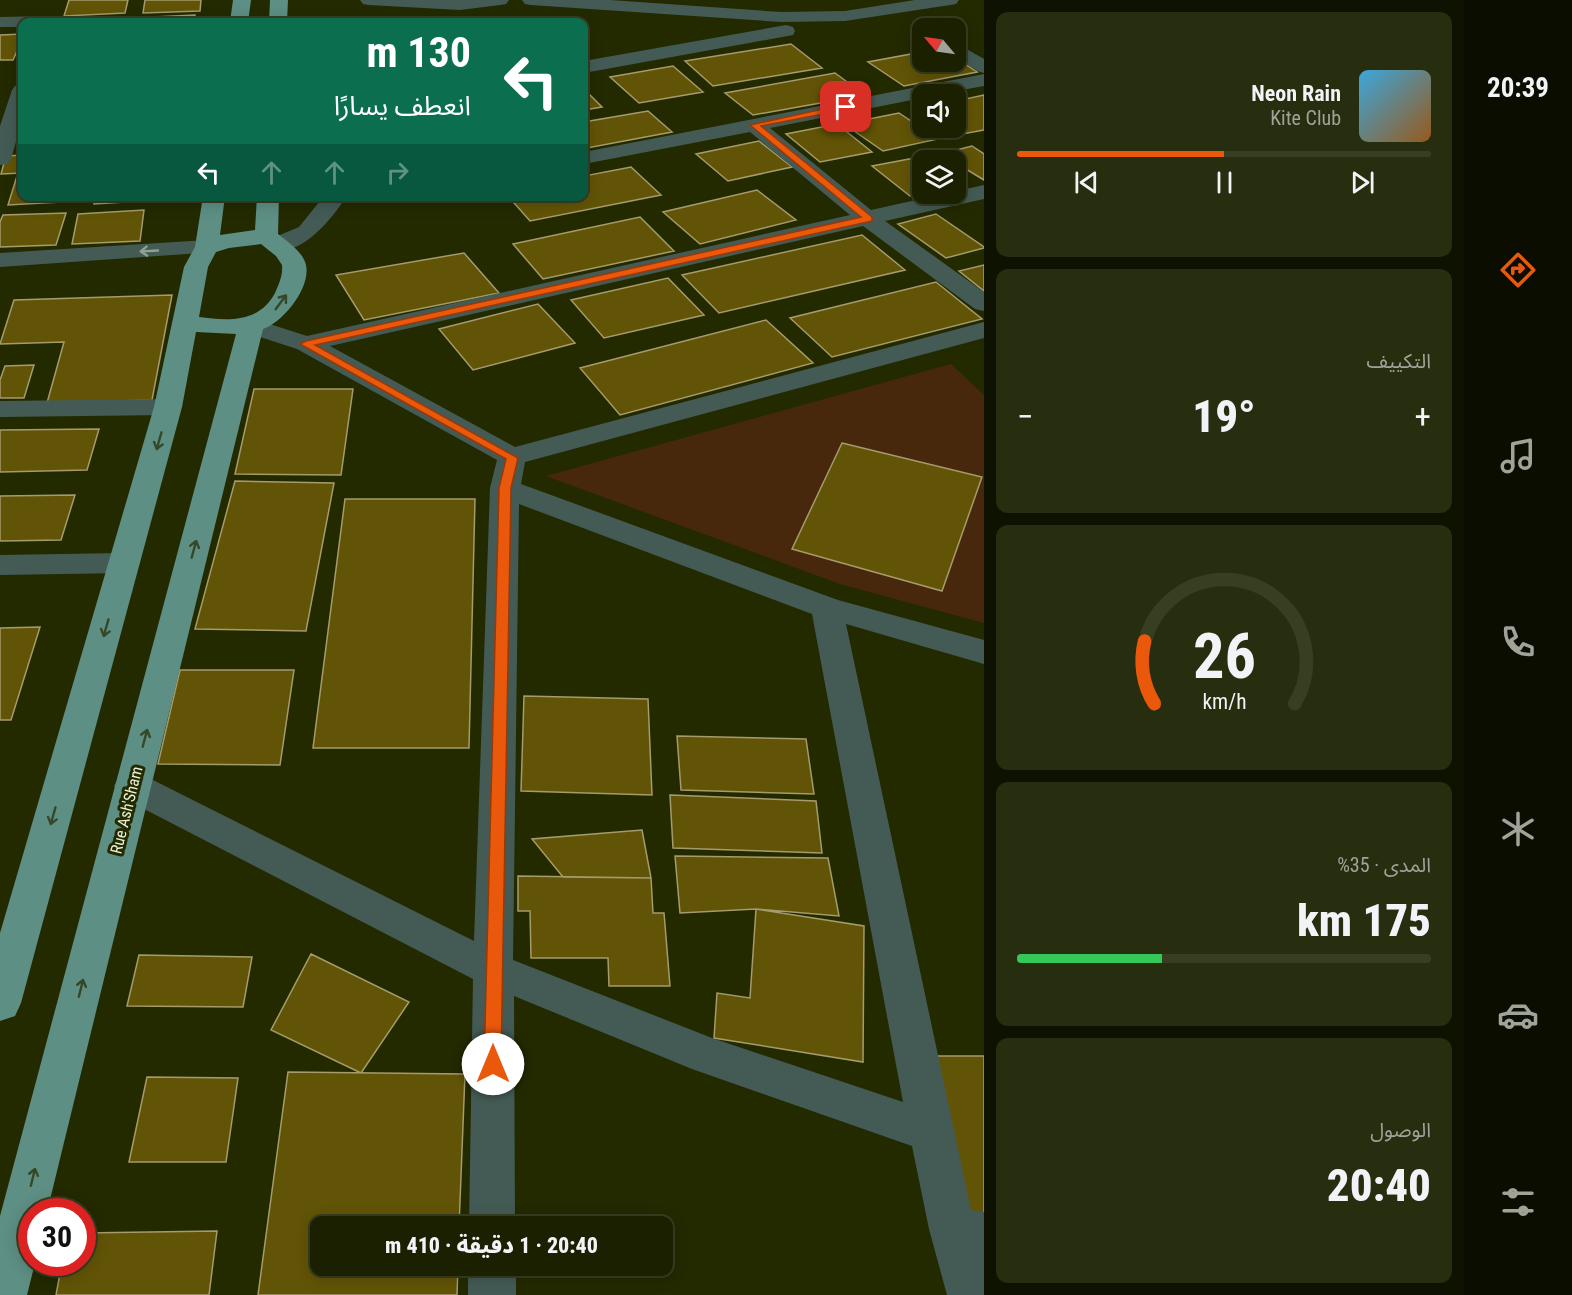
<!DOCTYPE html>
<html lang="ar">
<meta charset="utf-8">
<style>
body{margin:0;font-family:"Roboto Condensed","Noto Sans Arabic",sans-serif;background:#272d0f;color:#f1f3f6;direction:rtl;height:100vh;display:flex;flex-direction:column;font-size:22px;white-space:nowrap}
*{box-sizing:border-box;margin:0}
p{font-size:20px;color:#9fa399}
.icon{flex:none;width:33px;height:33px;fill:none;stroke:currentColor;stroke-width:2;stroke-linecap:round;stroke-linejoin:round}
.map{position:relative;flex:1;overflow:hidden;direction:ltr}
.sheet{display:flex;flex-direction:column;gap:12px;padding:12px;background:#0e1200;width:480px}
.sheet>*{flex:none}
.top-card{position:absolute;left:18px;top:18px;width:570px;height:183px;border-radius:12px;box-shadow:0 3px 15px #0003,0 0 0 2px #383e22;direction:rtl;background:#0b6e4f;color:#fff;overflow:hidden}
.needle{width:39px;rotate:299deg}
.buttons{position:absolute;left:912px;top:18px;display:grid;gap:12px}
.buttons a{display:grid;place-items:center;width:54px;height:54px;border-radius:12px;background:#1a2000;box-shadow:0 3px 15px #0003,0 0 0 2px #383e22;font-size:30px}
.speed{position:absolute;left:18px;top:1198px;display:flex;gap:12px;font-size:30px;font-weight:700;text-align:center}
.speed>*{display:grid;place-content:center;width:78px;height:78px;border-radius:50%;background:#1a2000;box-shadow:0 3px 15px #0003,0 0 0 2px #383e22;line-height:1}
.speed .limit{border:9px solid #d22;background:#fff;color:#111}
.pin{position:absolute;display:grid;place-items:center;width:51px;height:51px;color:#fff;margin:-26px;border-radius:12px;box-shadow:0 3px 9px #0006}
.me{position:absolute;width:66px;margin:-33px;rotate:0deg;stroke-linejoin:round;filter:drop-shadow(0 0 4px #0008)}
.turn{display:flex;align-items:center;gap:21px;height:126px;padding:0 18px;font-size:27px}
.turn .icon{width:78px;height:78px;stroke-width:2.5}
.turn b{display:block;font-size:42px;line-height:51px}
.lanes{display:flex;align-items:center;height:57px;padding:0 18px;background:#0003;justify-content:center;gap:30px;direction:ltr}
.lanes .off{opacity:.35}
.big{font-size:45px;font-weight:800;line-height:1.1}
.sheet .card{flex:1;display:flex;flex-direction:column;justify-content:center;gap:9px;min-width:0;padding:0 21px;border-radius:12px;background:#272d0f}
.sheet .dial{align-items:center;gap:0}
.dial svg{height:156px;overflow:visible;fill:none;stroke:#383e22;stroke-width:7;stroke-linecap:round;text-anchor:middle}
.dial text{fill:#f1f3f6;stroke:none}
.song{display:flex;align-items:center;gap:18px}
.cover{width:72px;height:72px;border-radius:9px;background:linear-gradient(135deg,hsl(200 70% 55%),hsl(30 70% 35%))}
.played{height:6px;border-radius:3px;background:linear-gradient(90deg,#ea580c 50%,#383e22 50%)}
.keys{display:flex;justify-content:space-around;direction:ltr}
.heat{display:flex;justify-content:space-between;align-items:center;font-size:33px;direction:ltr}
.charge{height:9px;border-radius:4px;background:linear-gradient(90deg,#34c759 35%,#383e22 0)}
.trip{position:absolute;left:310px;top:1216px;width:363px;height:60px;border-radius:12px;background:#1a2000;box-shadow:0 3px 15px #0003,0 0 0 2px #383e22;font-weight:800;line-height:60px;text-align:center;direction:rtl}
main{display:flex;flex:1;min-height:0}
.dock{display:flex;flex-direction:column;width:108px;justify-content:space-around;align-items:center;background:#0a0d00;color:#9fa399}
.dock .icon{width:42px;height:42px}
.dock .active{color:#ea580c}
.dock b{font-size:27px;color:#f1f3f6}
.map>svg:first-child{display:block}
</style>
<main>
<nav class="dock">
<b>20:39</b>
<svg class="icon active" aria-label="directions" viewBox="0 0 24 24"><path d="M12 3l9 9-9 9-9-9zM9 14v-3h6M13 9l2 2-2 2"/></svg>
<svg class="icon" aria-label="music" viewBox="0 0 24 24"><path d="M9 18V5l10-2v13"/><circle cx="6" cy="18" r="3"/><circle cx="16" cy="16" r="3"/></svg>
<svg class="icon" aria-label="phone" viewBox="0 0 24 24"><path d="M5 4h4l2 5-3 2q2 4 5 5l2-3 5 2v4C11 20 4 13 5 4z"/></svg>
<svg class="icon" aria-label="climate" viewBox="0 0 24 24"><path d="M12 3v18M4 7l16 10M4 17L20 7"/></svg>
<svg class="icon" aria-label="car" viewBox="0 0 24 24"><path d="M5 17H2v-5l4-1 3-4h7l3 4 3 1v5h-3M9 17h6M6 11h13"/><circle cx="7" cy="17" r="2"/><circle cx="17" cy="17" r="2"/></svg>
<svg class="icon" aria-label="filters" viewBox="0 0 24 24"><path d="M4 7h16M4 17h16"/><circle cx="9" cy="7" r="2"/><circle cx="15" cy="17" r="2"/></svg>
</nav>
<section class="sheet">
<div class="card">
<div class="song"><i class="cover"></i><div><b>Neon Rain</b><p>Kite Club</p></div></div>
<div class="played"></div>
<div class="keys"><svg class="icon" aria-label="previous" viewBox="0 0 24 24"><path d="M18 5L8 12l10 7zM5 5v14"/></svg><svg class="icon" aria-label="pause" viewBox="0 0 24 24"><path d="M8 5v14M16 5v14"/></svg><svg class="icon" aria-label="next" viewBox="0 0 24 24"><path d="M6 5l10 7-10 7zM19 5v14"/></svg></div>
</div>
<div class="card"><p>التكييف</p>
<div class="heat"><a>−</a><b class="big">19°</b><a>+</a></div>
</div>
<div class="card dial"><svg viewBox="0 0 100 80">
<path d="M14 69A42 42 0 1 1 86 69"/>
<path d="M14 69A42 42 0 0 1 9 37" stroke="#ea580c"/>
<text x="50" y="56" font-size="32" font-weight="700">26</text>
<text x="50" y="72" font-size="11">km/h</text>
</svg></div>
<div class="card"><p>المدى · 35%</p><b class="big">175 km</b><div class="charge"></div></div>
<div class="card"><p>الوصول</p><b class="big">20:40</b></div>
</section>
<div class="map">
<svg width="984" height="1295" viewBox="0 0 984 1295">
<rect width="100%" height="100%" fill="#232a00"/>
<path fill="#48280c" d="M951,364L984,395V623L840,584L546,476Z"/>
<path fill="#625406" stroke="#a59b6c" stroke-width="1.5" d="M69,0H128L125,13L64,16Z
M145,0H201L200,11L143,13Z
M195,15L194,22H130L131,18Z
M22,34V40L13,60H0V35Z
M791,44L822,68L713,86L685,61Z
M922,52V62H956V58L977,72L904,86L868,62Z
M673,66L703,92L639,103L610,77Z
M835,73L865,95L753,115L725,93Z
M584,89L602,107L584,110Z
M984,95V130L957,135L945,128H956V101Z
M648,111L672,132L587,148L584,144V122Z
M899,113L938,139L883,151L844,124Z
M837,124L872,152L820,162L786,134Z
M759,141L792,167L728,181L696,154Z
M972,146L984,154V180L956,163V160L941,154Z
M22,155V173L1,174L6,156Z
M925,156L932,160H922V193L910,196L872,166Z
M631,167L661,195L530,221L508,196H584V176Z
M22,175V196H80L79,201L8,205L17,176Z
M757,190L796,220L700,244L663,212Z
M95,196H157V200L94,204Z
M144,210L140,241L72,244L78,214Z
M66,213L56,245L0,247V222L3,215Z
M936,214L984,247V248L946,258L898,224Z
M640,217L674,251L543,279L513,244Z
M862,235L905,270L719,313L682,275Z
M464,253L499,293L364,320L336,275Z
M984,265V291L959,271Z
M668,278L704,315L604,338L571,300Z
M936,282L982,319L832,357L790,318Z
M172,295L152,400L47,403L64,342L0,344L14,300Z
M538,304L575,343L473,370L439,329Z
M766,320L813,363L620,415L580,368Z
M34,365L24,398H0V380L5,366Z
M254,389H353L341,475L235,474Z
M99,429L87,470L0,472V430Z
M842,443L982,477L942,591L792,549Z
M235,481L334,483L306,631L195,629Z
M75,495L61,540L0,541V496Z
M345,499H475L469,748H313Z
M40,627L11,720H0V628Z
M180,670H294L280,765L158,764Z
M524,696L648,699L652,795L521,791Z
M677,736L806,739L814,794L681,790Z
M670,795L816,801L822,853L673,848Z
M642,830L651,878L563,877L532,839Z
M675,856L828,858L839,916L756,909L680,913Z
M518,876L651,878L653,913H664L670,986H609L608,958H531L530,911H518Z
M756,909L864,926L863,1062L714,1038L717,993L750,998Z
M311,954L409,1002L361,1073L271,1030Z
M139,955L252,957L243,1007L127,1006Z
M929,1056H984V1223H969Z
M288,1072L465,1074L459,1227H321V1266H458L457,1295H258Z
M147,1077L238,1078L226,1162H129Z
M217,1231L209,1295H56L62,1263H82V1233Z"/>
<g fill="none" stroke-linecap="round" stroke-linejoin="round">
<path fill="#445b55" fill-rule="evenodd" d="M360,0H509L506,4L500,5L460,10L369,5L363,4Z
M522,0H610L781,12L845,11L915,0H959L956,4L950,5L845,21L781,22L531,5L525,4Z
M49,16L55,17L57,22H22V27H0V17Z
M786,25L793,27L795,31L793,35L584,73V61Z
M956,43L984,59V73L977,71L956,57Z
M984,74V86L940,94H922V98L770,128L871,210L984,185V199L885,221L984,292V311L975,309L863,226L330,346L515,447L984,322V338L525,462L521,484L838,600L984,640V664L846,624L971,1210L984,1212V1295H947L929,1229L912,1146L692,1069L514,996L515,1227H469L473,979L119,796L114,786L119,776L132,772L145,776L474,941L490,488L497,460L297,349L242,331L238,326L242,321L251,318L307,336L850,215L750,132L584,164V152ZM519,504L812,614L903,1102L712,1038L513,960Z
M22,84V121L11,159L8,164L0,165V126L12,90L15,86Z
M324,196H347C330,221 301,258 268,250L264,245L268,240L299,227Z
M207,240L215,242L219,247L215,252L0,267V253Z
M168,399L178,401L182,407L178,413L168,415L0,417V401Z
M124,553L135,556L140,563L135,570L124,573L0,575V555Z
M468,1266H516V1295H468Z"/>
<path fill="#5e8f84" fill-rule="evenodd" d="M233,0H251L248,22H230Z
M270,0H288L287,22H269Z
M203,196H225L220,235L255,230L257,196H279L278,234C288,242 303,252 306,265C311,288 283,322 263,329L47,1212H32V1263H35L27,1295H0V1216L236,334L196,332L182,407L21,1003L15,1016L0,1021V933L154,407L184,267L195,247ZM261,244L276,256L282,265C283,275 279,284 275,293C259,323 228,321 199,317L208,267L216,252L229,248Z"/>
</g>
<defs><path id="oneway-shaft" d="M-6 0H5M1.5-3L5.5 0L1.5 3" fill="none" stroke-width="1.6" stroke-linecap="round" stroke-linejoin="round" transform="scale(1.5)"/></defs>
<use stroke="#90a092" href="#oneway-shaft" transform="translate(149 251) rotate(177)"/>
<g stroke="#354828">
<use href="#oneway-shaft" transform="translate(281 302) rotate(-53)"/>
<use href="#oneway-shaft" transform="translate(159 441) rotate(106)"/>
<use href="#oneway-shaft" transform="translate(194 549) rotate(-75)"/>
<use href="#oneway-shaft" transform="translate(106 628) rotate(106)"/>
<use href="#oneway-shaft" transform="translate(145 738) rotate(-75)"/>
<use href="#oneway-shaft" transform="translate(53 816) rotate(106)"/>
<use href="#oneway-shaft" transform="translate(81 988) rotate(-76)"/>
<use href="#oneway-shaft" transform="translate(33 1177) rotate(-76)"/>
</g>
<path fill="#ea580c" stroke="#983908" stroke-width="1.5" d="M846,104L850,107L849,109L761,126L872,217V221L315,345L518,458L511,488L501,1064L499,1069L493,1072L486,1069L484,1064L499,488L506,459L300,344L306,341L861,217L750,125Z"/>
<g text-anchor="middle" stroke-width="6" stroke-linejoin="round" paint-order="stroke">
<g font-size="16" fill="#eef4dc" stroke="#232a00">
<text transform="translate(126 810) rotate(-76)" y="6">Rue Ash'Sham</text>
</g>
</g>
</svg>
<div class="buttons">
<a><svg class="needle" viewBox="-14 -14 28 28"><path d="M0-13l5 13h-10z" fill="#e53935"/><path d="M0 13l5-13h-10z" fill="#9fa399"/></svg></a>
<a><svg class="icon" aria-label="sound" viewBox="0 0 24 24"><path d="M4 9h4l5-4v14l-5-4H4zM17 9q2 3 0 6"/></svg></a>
<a><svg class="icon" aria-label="layers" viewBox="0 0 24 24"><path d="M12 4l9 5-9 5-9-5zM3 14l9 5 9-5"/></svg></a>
</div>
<div class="speed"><div class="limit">30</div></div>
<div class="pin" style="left:846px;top:107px;background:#d93025"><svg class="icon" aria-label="arrive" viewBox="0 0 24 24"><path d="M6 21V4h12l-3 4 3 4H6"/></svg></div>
<svg class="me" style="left:493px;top:1064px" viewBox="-20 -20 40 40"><circle r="19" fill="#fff"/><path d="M0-13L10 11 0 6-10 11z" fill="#ea580c"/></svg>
<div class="trip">20:40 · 1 دقيقة · 410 m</div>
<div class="top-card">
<div class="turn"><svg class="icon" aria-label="left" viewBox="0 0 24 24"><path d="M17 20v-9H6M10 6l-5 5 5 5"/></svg><div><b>130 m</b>انعطف يسارًا</div></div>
<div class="lanes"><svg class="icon" aria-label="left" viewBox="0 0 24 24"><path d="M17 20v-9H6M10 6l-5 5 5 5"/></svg><svg class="icon off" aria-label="ahead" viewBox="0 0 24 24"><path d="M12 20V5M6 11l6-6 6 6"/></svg><svg class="icon off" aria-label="ahead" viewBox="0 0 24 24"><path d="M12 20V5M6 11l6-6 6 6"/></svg><svg class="icon off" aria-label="right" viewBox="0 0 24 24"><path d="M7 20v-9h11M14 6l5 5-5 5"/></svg></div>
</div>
</div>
</main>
